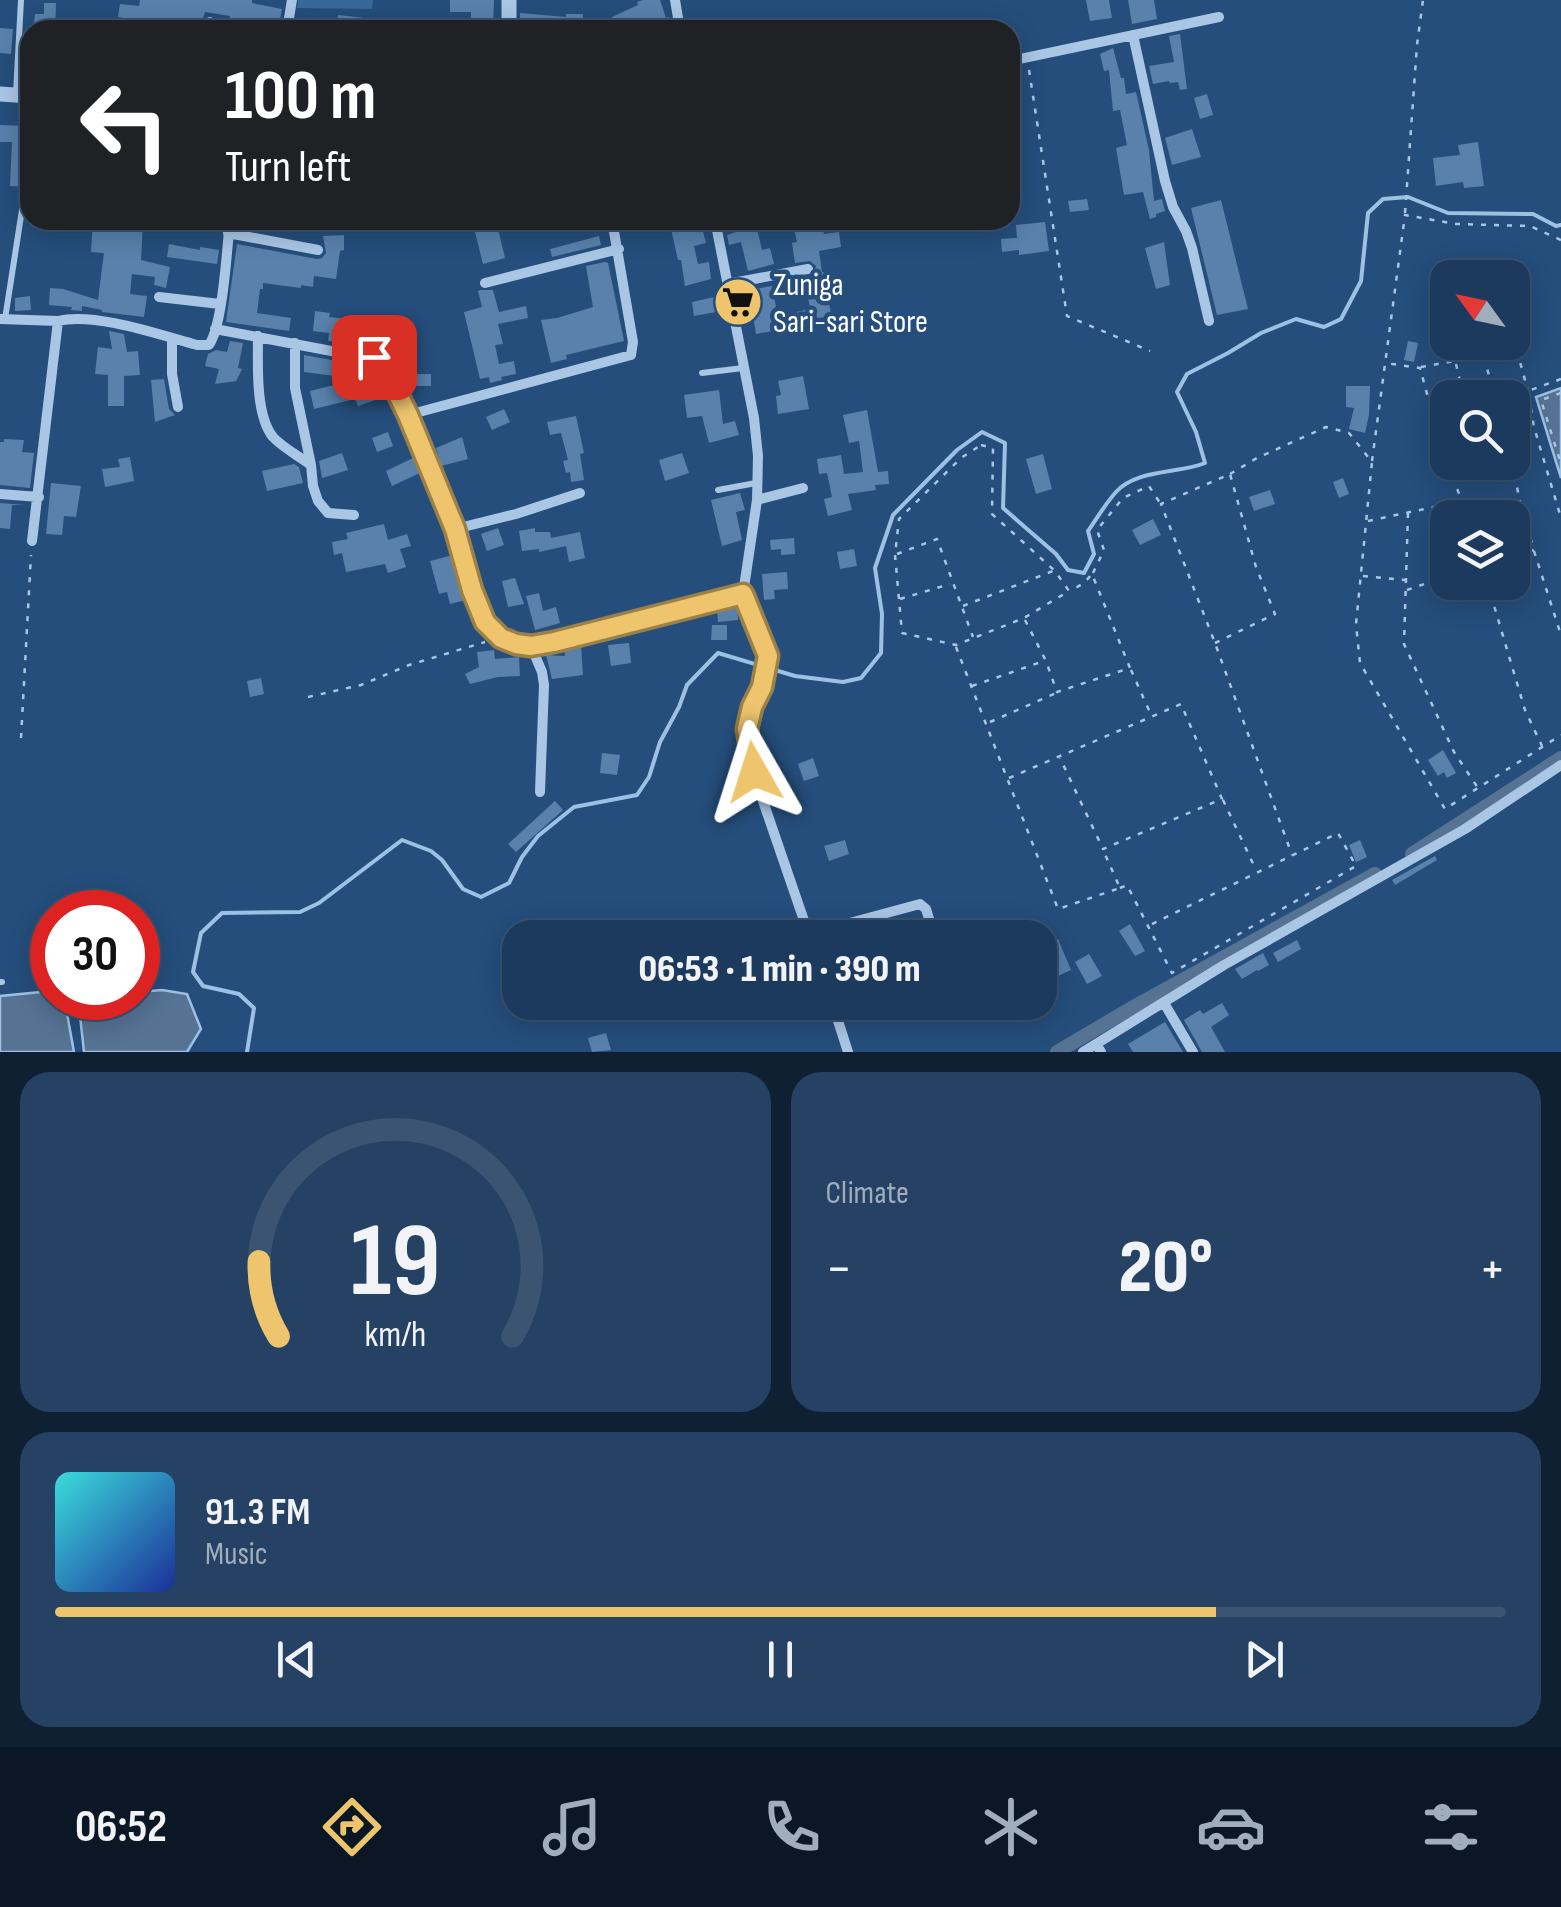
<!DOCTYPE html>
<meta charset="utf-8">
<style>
body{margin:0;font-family:"Sofia Sans Condensed",sans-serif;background:#254163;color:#f1f3f6;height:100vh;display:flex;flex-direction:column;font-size:38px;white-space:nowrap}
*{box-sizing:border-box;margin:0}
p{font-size:32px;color:#a0adbc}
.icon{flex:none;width:55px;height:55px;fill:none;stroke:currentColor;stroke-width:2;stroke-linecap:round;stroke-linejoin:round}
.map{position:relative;height:1052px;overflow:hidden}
.panel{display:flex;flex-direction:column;gap:20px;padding:20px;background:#0f2033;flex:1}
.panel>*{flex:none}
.hud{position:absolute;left:20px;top:20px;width:1000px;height:210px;border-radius:30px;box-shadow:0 5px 25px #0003,0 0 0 2px #3a5472;background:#202124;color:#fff;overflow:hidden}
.needle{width:65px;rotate:303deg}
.controls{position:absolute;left:1430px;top:260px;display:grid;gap:20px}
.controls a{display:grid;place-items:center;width:100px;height:100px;border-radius:20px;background:#1c3a5d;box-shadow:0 5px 25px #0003,0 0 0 2px #3a5472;font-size:50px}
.speed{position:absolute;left:30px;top:890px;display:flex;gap:20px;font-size:50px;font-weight:700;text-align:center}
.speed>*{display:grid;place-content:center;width:130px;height:130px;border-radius:50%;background:#1c3a5d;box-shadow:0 5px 25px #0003,0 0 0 2px #3a5472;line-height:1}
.speed .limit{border:15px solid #d22;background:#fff;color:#111}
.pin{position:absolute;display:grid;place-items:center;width:85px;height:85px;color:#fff;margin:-42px;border-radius:20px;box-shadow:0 5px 15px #0006}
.me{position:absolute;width:110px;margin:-55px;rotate:354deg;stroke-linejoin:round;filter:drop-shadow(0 0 8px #0008)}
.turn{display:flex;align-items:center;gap:35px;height:210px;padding:0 40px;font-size:45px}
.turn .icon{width:130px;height:130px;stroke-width:2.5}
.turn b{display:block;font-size:70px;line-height:85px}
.big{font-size:75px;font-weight:800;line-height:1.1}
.panel .tile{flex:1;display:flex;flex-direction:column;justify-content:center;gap:15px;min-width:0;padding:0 35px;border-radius:30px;background:#254163}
.panel .dial{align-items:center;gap:0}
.dial svg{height:260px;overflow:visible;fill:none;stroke:#3a5472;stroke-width:7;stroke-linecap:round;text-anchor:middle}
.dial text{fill:#f1f3f6;stroke:none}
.song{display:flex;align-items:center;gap:30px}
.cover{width:120px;height:120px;border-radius:15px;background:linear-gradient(135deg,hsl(180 70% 55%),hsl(230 70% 35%))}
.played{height:10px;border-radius:5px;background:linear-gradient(90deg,#eec56d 80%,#3a5472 80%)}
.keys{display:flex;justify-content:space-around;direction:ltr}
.heat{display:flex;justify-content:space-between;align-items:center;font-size:55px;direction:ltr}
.panel .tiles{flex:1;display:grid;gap:20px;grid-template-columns:1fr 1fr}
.tile:last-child{grid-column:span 2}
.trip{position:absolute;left:502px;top:920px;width:555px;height:100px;border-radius:30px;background:#1c3a5d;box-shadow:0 5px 25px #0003,0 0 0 2px #3a5472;font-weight:800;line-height:100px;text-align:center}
.tab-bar{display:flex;height:160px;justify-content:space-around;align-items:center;background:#0b1725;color:#a0adbc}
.tab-bar .icon{width:70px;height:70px}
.tab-bar .on{color:#eec56d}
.tab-bar b{font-size:45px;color:#f1f3f6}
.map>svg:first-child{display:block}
</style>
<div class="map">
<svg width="1561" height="1052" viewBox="0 0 1561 1052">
<rect width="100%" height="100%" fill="#254e7c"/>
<path fill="#386899" d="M298,0H373L372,9L297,8Z"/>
<path fill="#567394" stroke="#9dc1e5" stroke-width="2.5" d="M1561,388V478L1536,397Z
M162,990L187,994L201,1029L187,1052H84L78,998H138V992Z
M52,991V998H59L66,1008L74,1052H0V996Z"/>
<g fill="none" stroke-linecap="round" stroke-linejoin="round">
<path stroke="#9dc1e5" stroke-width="4" d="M247,1052L254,1008L239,994L203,986L193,972L201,933L222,913L300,912L319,903L402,840L431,851L442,860L463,889L481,897L509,883L522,857L538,836L574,807L637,795L649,777L660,742L679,707L687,685L718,653L795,676L843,682L861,678L881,653L882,614L875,568L893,515L957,450L982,432L1005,443L1003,508L1056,554L1068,570L1084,573L1094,554L1088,531C1097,518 1106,503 1116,492C1137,469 1178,474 1205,463L1196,432L1177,392L1187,374L1228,353L1261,333L1296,319L1324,327L1341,319L1361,281L1368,213L1383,199L1408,197L1448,213L1533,214L1556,226L1561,225"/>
<path stroke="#567394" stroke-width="14" d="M1412,854L1561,758
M1057,1052L1130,1009L1375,874"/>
</g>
<path fill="#5981ab" d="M140,0H252V3L282,9L278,30H227L230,16L205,12L199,30H169L136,24V20L118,17L120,4L139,6Z
M450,0H494L493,30H471V12H450Z
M643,0H660L666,18L669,17L671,27L664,30H647L646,26L636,30H618L612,17L638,5L637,2Z
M1086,0H1109L1112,18L1090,21Z
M1128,0H1154L1157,19L1132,24Z
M44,3H56L55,30H33L35,14H44Z
M520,13L566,17V14H583V30H520Z
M338,15L364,18L362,30H336Z
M0,28L13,29L11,54L0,53Z
M1180,34L1187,89L1180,90L1178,82L1170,83L1169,81L1153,84L1149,66L1174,62L1169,36Z
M1113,48L1121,78H1124L1126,94L1136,92L1149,150L1154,201L1162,199L1165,211L1156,214V217L1150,219L1143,192L1124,195L1116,148L1127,145L1120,110L1113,111L1109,70L1104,71L1100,54Z
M1207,94L1213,115L1200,119L1194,98Z
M0,125L30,126V187L10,186L12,142H0Z
M1192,129L1201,157L1172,165L1165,138Z
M1478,142L1484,186L1464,188L1463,182L1436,186L1433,158L1460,155L1458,145Z
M1087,199L1089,210L1070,212L1068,201Z
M1221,200L1248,309L1217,315L1191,208Z
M36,220H68L67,231L35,226Z
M93,220L143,223L141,260L170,267L166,288L154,285L155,277L132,274L130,294L147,296L144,317L102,312V310L82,306V311L71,310L72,307L49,305L50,288L63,289L98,300L104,253L91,252Z
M472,220H496L505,258L483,264Z
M669,220H700L706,243L694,246L698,264L709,262L711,279L685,286L681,260H678Z
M733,220H755L762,250L770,248L774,264L748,271L741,242L729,245L727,235L736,232Z
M792,220H811L812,224L822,222L824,234L839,232L841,247L819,251L822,272H827L831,300L826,301V305L829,304L831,313L827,314V317L783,325L784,329L756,334L749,290L772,286L777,312L781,311L782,315L810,309L805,278L814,275L816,266L810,261L795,263L792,243L797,242Z
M1045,222L1049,251L1019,255V250L1002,252L1001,239L1017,238L1016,225Z
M344,235V250L340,251L336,279L314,276L313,287L301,285V288L263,283V289H260L257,313L291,318L289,331L226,322L237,244L317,259L322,258L326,253L323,236Z
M599,236L601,245L552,257L550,249Z
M1164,242L1170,285L1156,289L1145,248Z
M169,244L200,250V247L219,250L217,264L167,257Z
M605,262L608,263L624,341L566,355L567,359L551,363L541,320L557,318L593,307L586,266Z
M480,290H493L499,312L526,306L528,318L498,324L503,344L495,345L499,364L514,361L516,374L501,377L502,380L490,383L489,377L480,379L464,312L482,307L478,291Z
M30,296L31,310L15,311V298Z
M714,297L716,312L694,316L692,302Z
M315,311L330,313L329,317L346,319L343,342L328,341L329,333L313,331Z
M109,331L124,334L127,352L138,351L140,375L124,376V406H108V375L95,374L98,347L112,349Z
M230,341L243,343L238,368L242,369L236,381L215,384L219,369L205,366L208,354L216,350L227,352Z
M1408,341L1418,343L1414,362L1404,360Z
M304,355L337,361L335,376L304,372Z
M377,374L384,397L358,406L355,399L314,409L310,391L338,384V387Z
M412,374H431V386H412Z
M803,376L809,409L778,414L776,396L781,395L778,381Z
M164,379L169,409L175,415L155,422L151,380Z
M1346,386H1370L1369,415L1365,433L1349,429L1354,408L1346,407Z
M719,390L723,424L735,421L739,435L709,443L702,416L687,418L684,395Z
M504,409L510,422L492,430L486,417Z
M867,410L878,472L888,471L889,484L875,485L876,490L848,494L852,510L828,516L824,499L832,497L827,473L819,474L817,459L841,455L844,474L863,472L859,441L849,443L843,415Z
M576,416L584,453L580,454L584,480L571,482L570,472L566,473L563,461L568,460L561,433L550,435L547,422Z
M388,432L393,446L377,452L372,438Z
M462,437L468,459L441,466L436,448Z
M4,439L24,440L22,452L34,453L30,488L0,485V442H4Z
M342,453L348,470L322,478L319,461Z
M682,453L689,473L665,481L659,460Z
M1043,454L1052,489L1036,494L1026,459Z
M130,457L134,481L105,487L102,469L120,467L118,459Z
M415,457L422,472L392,486L386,471Z
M294,464L299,467L303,483L267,491L262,471Z
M1343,478L1349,494L1339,498L1333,482Z
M51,483L81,486L76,517L64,516L62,535L46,534Z
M1270,490L1275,504L1254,511L1249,497Z
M740,493L745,510L736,512L742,540L722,546L711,500Z
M0,503L25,505H12L10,529L0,528Z
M1153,519L1161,535L1140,545L1132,530Z
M384,524L388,540L407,534L411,546L400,549L406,567L388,573L385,564L346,572L342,553L334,555L332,542L348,539L346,533Z
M498,528L504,545L487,551L481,534Z
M535,528V532H550L551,538L580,532L585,558L569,562L566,546L539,552V549L522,551L519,531Z
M794,538L795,554L781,555V549L771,550L770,540Z
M854,549L857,566L840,569L837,552Z
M453,555L466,600L450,604L447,592L439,594L430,561Z
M787,572L788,589L774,590L775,599L764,600L762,574Z
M515,578L524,604L508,607L502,581Z
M539,593L543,611L556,607L560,623L535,630L526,596Z
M737,608L738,620L718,622L717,610Z
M712,625H727V640H711Z
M629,643L631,663L611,666L608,645Z
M581,644L583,675L552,679L546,655L565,656L564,648Z
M494,650L495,659L519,657L520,676L498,677L470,684L465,674L479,667L477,652Z
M261,678L264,694L250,697L247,681Z
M1443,750L1456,773L1447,778L1444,772L1438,776L1428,760Z
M602,753L620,755L617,775L600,773Z
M813,758L819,776L804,781L798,764Z
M555,801L563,810L516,852L508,844Z
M845,840L849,854L829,861L824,846Z
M1360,840L1367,857L1356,862L1349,845Z
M1435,856L1437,860L1395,885L1392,880Z
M1130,924L1145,951L1135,956L1119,931Z
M1058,939L1071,970L1043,983L1040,977V947Z
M1297,940L1301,949L1278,962L1273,953Z
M1263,953L1269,965L1258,971L1257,970L1242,979L1235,969Z
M1089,954L1102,976L1087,984L1075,962Z
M1222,1003L1229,1015L1211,1027L1225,1052H1202L1184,1020L1200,1010L1203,1014Z
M1165,1022L1183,1052H1133L1128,1044Z
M606,1033L611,1050L592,1052L588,1038Z"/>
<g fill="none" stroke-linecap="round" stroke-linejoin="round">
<path stroke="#a9c6e5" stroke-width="2.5" stroke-dasharray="5 8" stroke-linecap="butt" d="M1029,70L1067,316L1150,351
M1405,213L1417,45L1423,0
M1484,357L1495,398
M1456,364L1464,398
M1421,367L1483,356L1515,344L1528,391
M1561,379L1528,391L1534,427L1561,518
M1561,393L1541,400L1561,464
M1512,435L1534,427
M981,445L993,448L992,514L1055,571L1069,591L1024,618L956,645L902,633L895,555L899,519L961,458Z
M1372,461L1405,215L1456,224L1530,226L1561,240
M1512,462L1521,507L1534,550L1512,556
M1230,474L1257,458L1326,427L1349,433L1372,462L1356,624L1360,663L1445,809L1561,735
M1462,503L1467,518
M1408,513L1404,644L1454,752L1478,788
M1368,521L1462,501L1444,456L1420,368L1385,363
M1534,551L1561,635
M897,554L937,539L973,637
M1093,573L1104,550L1097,530L1123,498L1149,486L1160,503
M1363,576L1405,580
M1487,582L1525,710L1542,746
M1407,590L1448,576
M900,599L950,584
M963,606L1053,571
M1025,620L1046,661L1057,692L1130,668L1092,574L1084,583L1070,591
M1215,643L1275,614L1256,567L1230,474L1161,504L1215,643L1292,855
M956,647L1058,909L1120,888L1104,852
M1131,670L1152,717
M972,686L1044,661
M308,697L361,685L409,665L485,642
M990,722L1056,693
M21,738L31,555
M1009,778L1181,704L1222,799L1103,849L1060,758
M1223,800L1256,870
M1120,888L1127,885L1172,973L1356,866L1338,833L1148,926"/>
<path stroke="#a9c6e5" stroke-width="6" d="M16,94L21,0
M5,319L24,197
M702,373L743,368
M718,490L756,483
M0,982H2"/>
<path stroke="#a9c6e5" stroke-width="10" d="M675,0L680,30
M208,30L210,22
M287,30L292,0
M1133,35L1165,181L1173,207L1186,231L1192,248L1209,321
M1010,61L1219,17
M715,220L754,418L758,456L757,500L743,594L768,656L763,687L752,707L747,729L753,772L810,938
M228,233L318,250
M485,283L619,249
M727,284L808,269
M159,297L220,304
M0,319L58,321
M215,329L379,360C398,385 410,420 422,449C433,475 445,501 454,527C466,559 471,619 501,638C518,649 536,645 554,642L743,594
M258,336C258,364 255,415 273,437C283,448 299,456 311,465
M172,338V374L178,407
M295,343V388L311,465L313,486L318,501L328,513L354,515
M408,415L631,355L633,342L612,220
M0,494L39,497
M757,500L803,488
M455,529L516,514L580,493
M32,541L58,321C95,312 160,335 197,345H209C223,325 227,248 230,220
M531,646L542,672L544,685L540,792
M809,934L920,904L926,909L935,938
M832,1002L848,1052
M1164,1003L1193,1052
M1096,1044L1224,965L1465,829L1561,765
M1083,1052L1096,1044L1101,1052"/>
<path stroke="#a9c6e5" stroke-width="15" d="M509,0V30
M0,94L30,96"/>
</g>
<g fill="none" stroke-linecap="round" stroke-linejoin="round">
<g stroke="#9b8047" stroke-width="25">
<path id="route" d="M374,357L383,364L408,415L455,529L472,590L485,622L501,638L516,644L531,646L554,642L743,594L768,656L762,687L752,707L747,729L754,772"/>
</g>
<use href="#route" stroke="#eec56d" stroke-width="18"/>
</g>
<defs>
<g id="supermarket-disc" transform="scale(2.5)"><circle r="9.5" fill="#eec56d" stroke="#254e7c"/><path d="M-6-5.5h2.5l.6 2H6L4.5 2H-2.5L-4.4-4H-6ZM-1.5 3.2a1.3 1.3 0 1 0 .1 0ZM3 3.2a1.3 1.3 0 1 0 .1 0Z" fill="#111"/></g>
</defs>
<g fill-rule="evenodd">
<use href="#supermarket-disc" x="738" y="302"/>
</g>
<g text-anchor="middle" stroke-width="9" stroke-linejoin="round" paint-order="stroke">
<g font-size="32" fill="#fff" stroke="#254e7c" text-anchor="start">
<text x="773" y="295">Zuniga<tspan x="773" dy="37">Sari-sari Store</tspan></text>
</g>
</g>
</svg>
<div class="controls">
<a><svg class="needle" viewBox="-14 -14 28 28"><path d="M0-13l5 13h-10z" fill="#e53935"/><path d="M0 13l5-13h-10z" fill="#a0adbc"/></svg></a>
<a><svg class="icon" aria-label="search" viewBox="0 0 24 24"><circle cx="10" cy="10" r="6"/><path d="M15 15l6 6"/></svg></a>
<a><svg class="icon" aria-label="layers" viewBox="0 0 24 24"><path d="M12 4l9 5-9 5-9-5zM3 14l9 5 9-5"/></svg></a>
</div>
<div class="speed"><div class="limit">30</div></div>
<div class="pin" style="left:374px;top:357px;background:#d93025"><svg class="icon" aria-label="arrive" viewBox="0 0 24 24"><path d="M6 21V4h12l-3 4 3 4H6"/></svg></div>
<svg class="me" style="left:754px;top:772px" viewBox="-20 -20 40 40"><path d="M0-17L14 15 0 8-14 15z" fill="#eec56d" stroke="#fff" stroke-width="4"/></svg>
<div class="trip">06:53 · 1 min · 390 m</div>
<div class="hud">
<div class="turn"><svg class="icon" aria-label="left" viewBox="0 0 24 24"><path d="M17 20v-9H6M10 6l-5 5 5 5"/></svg><div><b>100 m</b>Turn left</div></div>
</div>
</div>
<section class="panel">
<div class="tiles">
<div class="tile dial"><svg viewBox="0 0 100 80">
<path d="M14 69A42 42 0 1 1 86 69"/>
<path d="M14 69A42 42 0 0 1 8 46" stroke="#eec56d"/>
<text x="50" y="56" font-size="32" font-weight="700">19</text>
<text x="50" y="72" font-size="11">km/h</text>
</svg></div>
<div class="tile"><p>Climate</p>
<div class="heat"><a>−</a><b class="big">20°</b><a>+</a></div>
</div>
<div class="tile">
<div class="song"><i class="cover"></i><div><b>91.3 FM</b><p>Music</p></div></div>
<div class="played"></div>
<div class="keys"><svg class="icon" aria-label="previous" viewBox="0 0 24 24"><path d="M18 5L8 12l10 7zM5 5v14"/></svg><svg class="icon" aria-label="pause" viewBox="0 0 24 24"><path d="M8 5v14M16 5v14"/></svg><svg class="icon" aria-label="next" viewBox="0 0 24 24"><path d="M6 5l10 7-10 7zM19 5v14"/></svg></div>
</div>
</div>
</section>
<nav class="tab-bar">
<b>06:52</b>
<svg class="icon on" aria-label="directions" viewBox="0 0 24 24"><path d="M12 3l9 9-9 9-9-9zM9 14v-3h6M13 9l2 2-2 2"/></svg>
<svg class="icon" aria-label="music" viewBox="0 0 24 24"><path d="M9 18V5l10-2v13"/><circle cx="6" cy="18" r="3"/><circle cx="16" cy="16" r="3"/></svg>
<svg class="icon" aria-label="phone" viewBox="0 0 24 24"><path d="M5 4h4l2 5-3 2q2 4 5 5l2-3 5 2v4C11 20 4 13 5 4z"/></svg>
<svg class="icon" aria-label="climate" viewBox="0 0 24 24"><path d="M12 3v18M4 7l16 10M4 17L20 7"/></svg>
<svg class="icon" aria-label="car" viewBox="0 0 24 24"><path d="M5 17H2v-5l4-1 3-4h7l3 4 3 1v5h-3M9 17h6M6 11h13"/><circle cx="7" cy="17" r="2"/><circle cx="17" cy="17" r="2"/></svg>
<svg class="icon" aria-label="filters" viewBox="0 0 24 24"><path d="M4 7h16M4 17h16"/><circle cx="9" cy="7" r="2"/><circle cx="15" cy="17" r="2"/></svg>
</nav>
